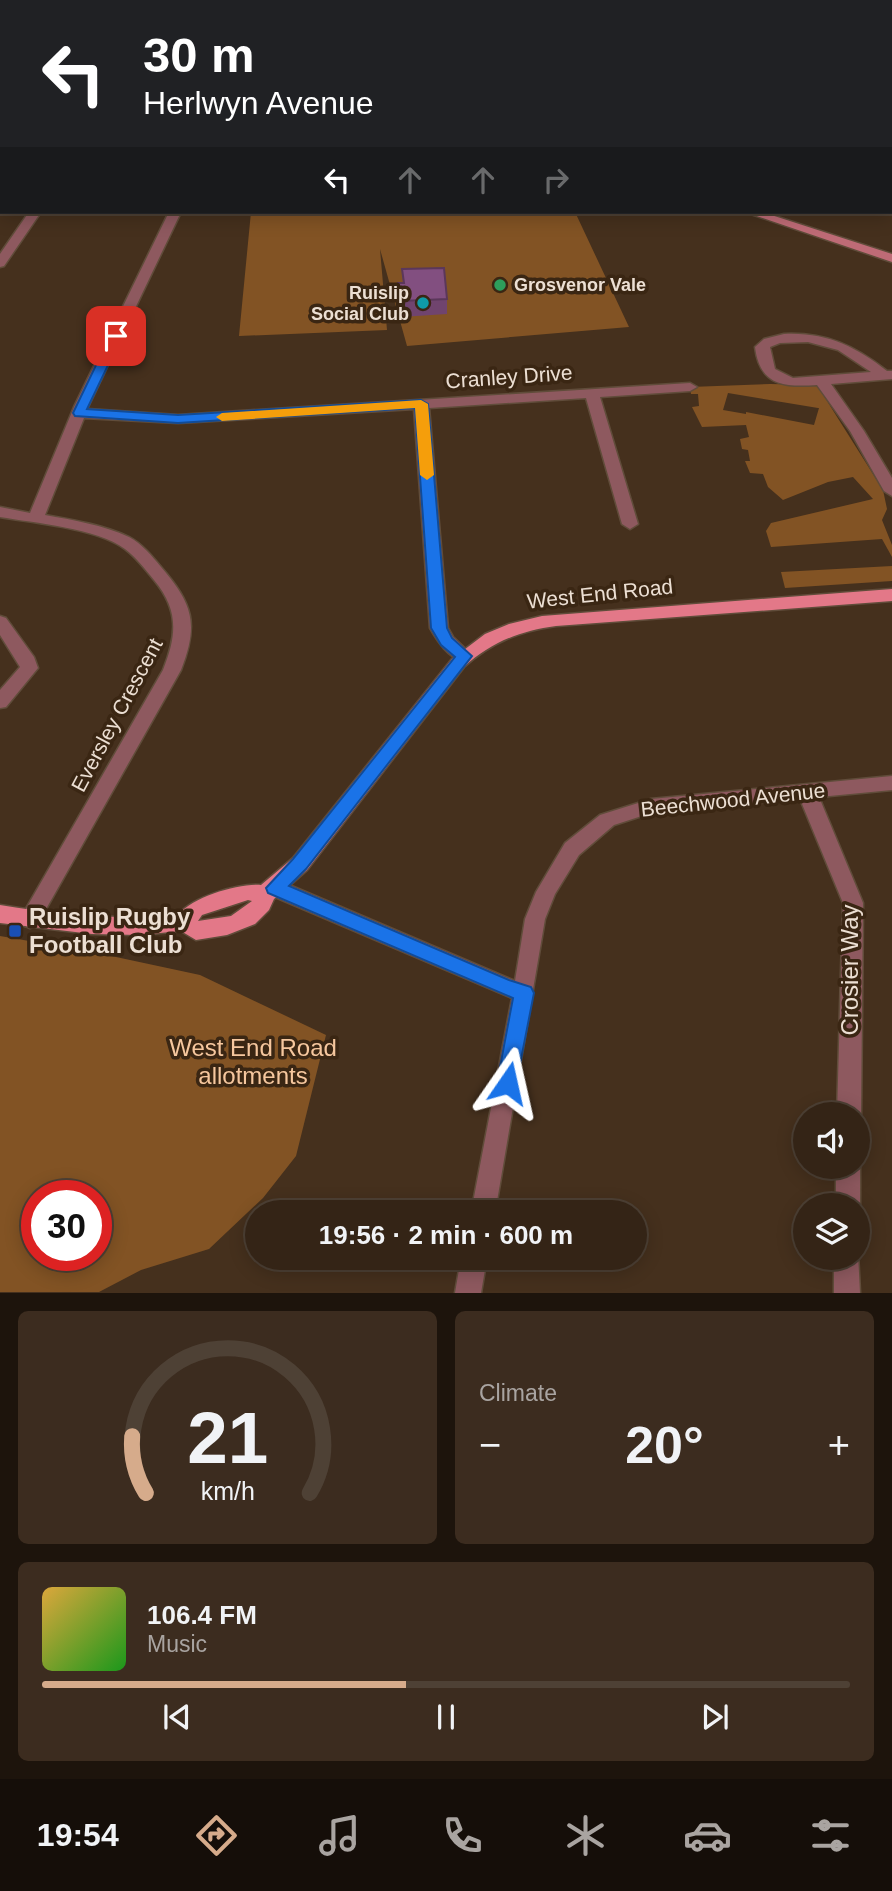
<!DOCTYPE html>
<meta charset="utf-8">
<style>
body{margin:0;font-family:Helvetica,sans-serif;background:#3c2c1f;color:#f1f3f6;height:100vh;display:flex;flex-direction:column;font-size:26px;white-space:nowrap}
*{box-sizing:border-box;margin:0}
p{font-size:23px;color:#a9a4a1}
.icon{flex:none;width:38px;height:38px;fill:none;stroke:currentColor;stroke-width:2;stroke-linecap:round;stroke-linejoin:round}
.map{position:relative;height:1293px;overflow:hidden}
.side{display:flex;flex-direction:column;gap:18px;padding:18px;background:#1d140c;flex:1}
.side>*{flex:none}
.top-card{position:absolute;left:0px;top:0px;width:892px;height:214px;box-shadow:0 4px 18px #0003,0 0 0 2px #4e4135;background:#202124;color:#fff;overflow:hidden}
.tools{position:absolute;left:793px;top:1102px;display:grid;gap:14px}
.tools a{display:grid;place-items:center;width:77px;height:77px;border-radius:50%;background:#342416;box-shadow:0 4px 18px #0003,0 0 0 2px #4e4135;font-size:35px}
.speed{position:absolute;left:21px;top:1180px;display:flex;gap:14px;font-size:35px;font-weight:700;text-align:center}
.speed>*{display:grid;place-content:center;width:91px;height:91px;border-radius:50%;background:#342416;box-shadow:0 4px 18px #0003,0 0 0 2px #4e4135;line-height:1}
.speed .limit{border:10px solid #d22;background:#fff;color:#111}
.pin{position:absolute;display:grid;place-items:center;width:60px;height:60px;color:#fff;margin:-30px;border-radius:14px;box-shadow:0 4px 10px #0006}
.me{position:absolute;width:77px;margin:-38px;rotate:11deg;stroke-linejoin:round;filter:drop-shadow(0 0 5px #0008)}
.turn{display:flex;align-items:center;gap:24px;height:147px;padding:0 28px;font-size:32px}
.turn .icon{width:91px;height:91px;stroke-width:2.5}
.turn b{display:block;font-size:49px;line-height:60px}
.lanes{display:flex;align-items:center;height:66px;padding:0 28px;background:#0003;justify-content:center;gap:35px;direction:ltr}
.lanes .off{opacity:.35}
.big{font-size:52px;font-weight:800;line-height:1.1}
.side .tile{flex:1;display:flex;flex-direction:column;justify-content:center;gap:10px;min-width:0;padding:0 24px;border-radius:10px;background:#3c2c1f}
.side .dial{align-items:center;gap:0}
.dial svg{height:182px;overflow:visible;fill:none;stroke:#4e4135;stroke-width:7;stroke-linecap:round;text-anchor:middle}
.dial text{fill:#f1f3f6;stroke:none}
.song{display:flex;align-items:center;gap:21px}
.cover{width:84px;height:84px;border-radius:10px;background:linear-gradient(135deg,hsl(40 70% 55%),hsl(120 70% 35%))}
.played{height:7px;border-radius:4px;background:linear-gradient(90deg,#d6ab8b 45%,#4e4135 45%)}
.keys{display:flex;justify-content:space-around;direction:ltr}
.heat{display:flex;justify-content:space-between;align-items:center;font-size:38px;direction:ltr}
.side .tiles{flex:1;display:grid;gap:18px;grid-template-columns:1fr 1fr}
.tile:last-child{grid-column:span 2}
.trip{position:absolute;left:245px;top:1200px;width:402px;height:70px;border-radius:35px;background:#342416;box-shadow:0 4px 18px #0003,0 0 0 2px #4e4135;font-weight:800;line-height:70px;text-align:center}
.menu{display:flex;height:112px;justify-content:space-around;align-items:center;background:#150e09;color:#a9a4a1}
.menu .icon{width:49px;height:49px}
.menu .selected{color:#d6ab8b}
.menu b{font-size:32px;color:#f1f3f6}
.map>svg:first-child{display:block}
</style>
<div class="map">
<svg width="892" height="1293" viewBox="0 0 892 1293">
<rect width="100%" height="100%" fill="#45301d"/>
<path fill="#825324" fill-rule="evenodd" d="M251,212H575L629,327L407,346L380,249L387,330L239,336Z
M770,384L817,385L883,490L887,509L882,520L892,545V557L882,539L771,547L766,531L771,523L873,499L853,477L828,482L783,500L768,487L763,474L750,473L745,461H750L748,450L742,449L740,439L749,437L746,425L702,427L692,407L699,406L698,394H691L690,387ZM728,393L818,408H819L814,425L746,412V414L723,410Z
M892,566V581L785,588L781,572Z
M0,936L88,951L200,975L326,1035L296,1156L263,1198L209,1249L141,1270L99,1292H0ZM37,1195H96V1255H37Z"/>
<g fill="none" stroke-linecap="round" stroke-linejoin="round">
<g stroke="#604c3a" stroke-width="3">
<path id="street" d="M294,0H304V2H294Z
M0,5H2V11H0Z
M891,27H892V33H891Z
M891,78H892V84H891Z
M891,135H892V141H891Z
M891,173H892V180H891Z
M29,212H41L4,266L0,267V254Z
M169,212H181L87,409L178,415L690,383L697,387L690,391L600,397L638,524L630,529L622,524L586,398L429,408L448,628L453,637L473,656L464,662C448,657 438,642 430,628L414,409L178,423L84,418L45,515C73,520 103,525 129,537C142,544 152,556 161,567C193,604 199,624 181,670L37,925L30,928L23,925L20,919L163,670C177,635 179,610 154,580C145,569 136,557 125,549C97,528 34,523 0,517V507L30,513L74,407Z
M784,334C826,332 855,346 887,371H892V379L831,384L864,431L892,478V496L884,491L850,431L817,385C784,387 760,386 755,347L764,339ZM808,342L838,350L871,372L793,378L775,369L770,347L780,343Z
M0,616L6,618L34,657L38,668L6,707L0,708V690L20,667L0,635Z
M892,776V790L819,797L863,903L861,1115L858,1122V1115H837L843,903L800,799L651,813L614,825L579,855L555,894L545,919L495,1213H471L512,998L268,894L265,888L268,882L275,880L282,882L515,981L525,919L536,892L565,843L600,815L651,799Z
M858,1161L860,1167V1206L858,1213V1206H836V1167H858Z
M858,1253L860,1293H834V1258H858Z
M461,1258H487L481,1293H455Z"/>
</g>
<g stroke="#604c3a" stroke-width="3">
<path id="secondary" d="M18,0H28L17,2Z
M604,0H614V2H604Z
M2,25V32L0,33V26Z
M745,212H762L892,254V262Z"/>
</g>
<g stroke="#604c3a" stroke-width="3">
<path id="primary" d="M892,589V601L556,626C520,631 491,642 464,667L307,870L274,899L269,910L255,924L227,935L196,940L181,931L139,935L92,934L0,923V905C60,915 119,921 179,914C193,897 239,883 261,885L293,858L452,659L485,634L509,624L542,616ZM248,900L252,901L231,916L198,921L202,915Z"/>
</g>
<use href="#street" fill="#8e595f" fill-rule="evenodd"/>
<use href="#secondary" fill="#be6b76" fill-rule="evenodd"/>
<use href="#primary" fill="#e37888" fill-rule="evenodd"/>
<path stroke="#c6b7a9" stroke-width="3.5" stroke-dasharray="5 5" stroke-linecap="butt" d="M0,155L2,153"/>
</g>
<path fill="#70446e" d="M402,269L447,299V314L401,317L398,299V283H403Z"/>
<path fill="#824f80" stroke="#5b375a" stroke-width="2" d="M444,268L447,299L401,301L398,283H404L402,269Z"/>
<path fill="#1a73e8" stroke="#114b97" stroke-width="2" d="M116,332L122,336L87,409L178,415L421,400L428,404L447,628L452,638L472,656L306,869L289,886L509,980L531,987L534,993L515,1090L508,1093L500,1090L497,1083L513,998L268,893L266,888L293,859L455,657L441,645L431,628L415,408L178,423L75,416L73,413L110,336Z"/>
<path fill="#f59e0b" d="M421,400L428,404L434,475L427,480L420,475L415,408L222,421L216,417L222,413Z"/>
<circle fill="#2e9e5b" stroke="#3a2613" stroke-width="2.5" cx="500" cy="285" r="7"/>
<circle fill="#0f9aa8" stroke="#3a2613" stroke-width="2.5" cx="423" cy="303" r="7"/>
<rect fill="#1a4fb4" stroke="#3a2613" stroke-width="2.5" x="8" y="924" width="14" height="14" rx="3.5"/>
<g text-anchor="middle" stroke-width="7" stroke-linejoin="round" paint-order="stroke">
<g font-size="18" font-weight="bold" fill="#ecdfd3" stroke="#3a2613" text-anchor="start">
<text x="514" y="291">Grosvenor Vale</text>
<text x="409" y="299" text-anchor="end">Ruislip<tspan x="409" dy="21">Social Club</tspan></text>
</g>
<g font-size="21" fill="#ecdfd3" stroke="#3a2613">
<text transform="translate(509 377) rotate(-4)" y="7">Cranley Drive</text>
<text transform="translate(600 594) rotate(-6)" y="7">West End Road</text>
<text transform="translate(117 715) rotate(-62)" y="7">Eversley Crescent</text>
<text transform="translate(733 800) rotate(-6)" y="7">Beechwood Avenue</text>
</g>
<g font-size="24" font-weight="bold" fill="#ecdfd3" stroke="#3a2613" text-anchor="start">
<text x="29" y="925">Ruislip Rugby<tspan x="29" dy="28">Football Club</tspan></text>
</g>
<g font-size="24" fill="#ecdfd3" stroke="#3a2613">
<text transform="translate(850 970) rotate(-90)" y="8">Crosier Way</text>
</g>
<g font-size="24" fill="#f6c79e" stroke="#3a2613">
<text x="253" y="1056">West End Road<tspan x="253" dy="28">allotments</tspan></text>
</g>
</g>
</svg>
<div class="tools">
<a><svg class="icon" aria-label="sound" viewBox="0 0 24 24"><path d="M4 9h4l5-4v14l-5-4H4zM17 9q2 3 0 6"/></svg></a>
<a><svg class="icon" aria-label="layers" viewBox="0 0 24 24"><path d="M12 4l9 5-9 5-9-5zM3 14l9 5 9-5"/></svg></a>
</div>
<div class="speed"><div class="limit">30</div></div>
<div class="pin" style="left:116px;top:336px;background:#d93025"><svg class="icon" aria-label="arrive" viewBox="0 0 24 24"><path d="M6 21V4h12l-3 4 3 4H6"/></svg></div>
<svg class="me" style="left:508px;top:1083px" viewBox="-20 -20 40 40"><path d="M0-17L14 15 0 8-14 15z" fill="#1a73e8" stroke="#fff" stroke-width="4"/></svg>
<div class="trip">19:56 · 2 min · 600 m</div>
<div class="top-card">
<div class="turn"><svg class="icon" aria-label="left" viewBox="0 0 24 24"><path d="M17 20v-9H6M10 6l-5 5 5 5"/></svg><div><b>30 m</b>Herlwyn Avenue</div></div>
<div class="lanes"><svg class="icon" aria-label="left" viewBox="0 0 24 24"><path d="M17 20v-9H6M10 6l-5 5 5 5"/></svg><svg class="icon off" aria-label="ahead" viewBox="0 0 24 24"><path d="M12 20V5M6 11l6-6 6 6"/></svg><svg class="icon off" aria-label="ahead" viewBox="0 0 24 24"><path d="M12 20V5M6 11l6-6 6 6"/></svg><svg class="icon off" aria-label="right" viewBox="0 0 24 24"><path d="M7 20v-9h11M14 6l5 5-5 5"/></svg></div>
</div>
</div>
<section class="side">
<div class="tiles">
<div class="tile dial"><svg viewBox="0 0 100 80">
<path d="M14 69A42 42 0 1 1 86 69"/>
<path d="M14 69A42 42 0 0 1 8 44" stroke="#d6ab8b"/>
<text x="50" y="56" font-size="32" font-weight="700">21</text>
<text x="50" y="72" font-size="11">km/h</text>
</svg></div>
<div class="tile"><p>Climate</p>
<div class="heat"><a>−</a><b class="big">20°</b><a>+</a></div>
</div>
<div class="tile">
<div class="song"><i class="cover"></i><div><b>106.4 FM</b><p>Music</p></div></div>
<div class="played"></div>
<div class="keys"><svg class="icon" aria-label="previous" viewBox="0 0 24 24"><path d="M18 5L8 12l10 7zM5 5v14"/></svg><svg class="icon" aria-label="pause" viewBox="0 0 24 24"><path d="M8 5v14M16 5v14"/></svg><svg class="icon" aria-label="next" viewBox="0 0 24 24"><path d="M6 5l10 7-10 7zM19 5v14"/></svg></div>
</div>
</div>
</section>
<nav class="menu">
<b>19:54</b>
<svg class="icon selected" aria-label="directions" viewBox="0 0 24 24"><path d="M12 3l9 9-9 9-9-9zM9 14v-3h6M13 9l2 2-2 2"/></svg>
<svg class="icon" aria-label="music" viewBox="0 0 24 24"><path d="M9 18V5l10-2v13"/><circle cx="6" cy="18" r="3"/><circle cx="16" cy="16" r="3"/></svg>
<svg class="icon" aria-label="phone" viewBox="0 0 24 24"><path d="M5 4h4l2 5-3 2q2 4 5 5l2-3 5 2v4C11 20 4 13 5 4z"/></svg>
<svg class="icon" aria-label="climate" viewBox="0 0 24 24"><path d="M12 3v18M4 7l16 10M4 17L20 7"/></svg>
<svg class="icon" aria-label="car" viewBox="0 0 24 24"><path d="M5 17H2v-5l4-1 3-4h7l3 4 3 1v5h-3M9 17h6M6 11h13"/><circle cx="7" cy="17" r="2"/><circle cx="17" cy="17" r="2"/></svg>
<svg class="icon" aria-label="filters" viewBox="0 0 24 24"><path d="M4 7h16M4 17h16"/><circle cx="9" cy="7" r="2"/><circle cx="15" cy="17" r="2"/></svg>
</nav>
